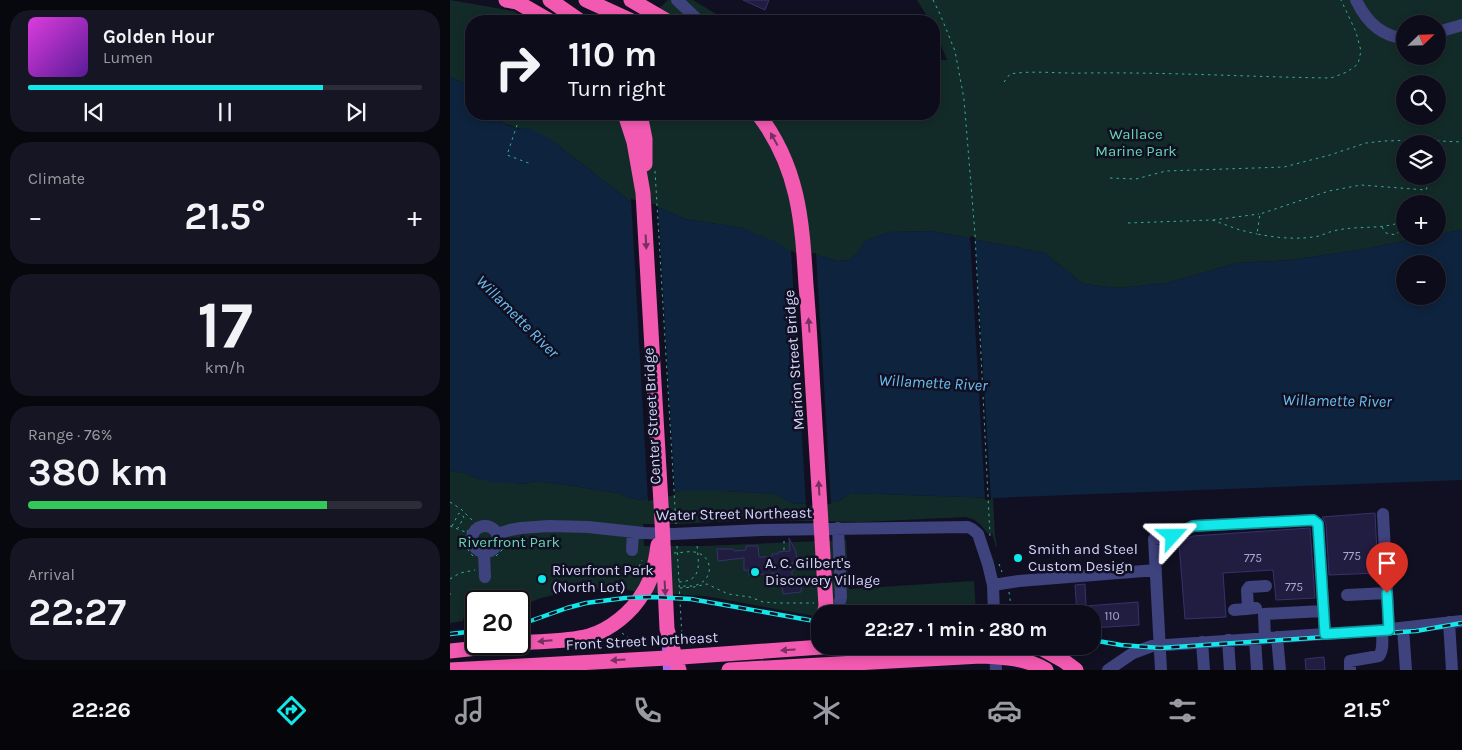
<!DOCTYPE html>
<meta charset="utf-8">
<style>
body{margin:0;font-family:Karla,sans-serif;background:#161523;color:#f1f3f6;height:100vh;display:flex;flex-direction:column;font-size:19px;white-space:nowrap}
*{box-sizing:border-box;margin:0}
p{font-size:16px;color:#9a9ba2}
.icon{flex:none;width:28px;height:28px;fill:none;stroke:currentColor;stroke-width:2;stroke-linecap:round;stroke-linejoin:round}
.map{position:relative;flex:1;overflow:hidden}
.drawer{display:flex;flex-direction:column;gap:10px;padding:10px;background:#07070e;width:450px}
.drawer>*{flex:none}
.hud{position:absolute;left:15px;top:15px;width:475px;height:105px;border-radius:20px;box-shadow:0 2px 8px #0003,0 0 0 1px #2d2c39;background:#0d0c1a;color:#f1f3f6;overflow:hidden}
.needle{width:32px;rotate:67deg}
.tools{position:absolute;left:946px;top:15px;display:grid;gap:10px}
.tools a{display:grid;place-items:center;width:50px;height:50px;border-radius:50%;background:#0d0c1a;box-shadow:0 2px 8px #0003,0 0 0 1px #2d2c39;font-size:25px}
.speed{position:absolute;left:15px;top:590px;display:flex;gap:10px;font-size:25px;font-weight:700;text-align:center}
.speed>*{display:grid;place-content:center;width:65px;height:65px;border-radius:50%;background:#0d0c1a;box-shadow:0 2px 8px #0003,0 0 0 1px #2d2c39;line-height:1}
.speed .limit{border:2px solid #111;border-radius:8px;background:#fff;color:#111}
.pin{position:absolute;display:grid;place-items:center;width:42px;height:42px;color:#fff;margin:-51px -21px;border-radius:50% 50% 50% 0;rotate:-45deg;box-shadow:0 0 5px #0007}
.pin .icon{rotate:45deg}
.me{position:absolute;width:55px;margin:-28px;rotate:66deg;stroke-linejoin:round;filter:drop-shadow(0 0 4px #0008)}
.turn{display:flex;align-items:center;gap:18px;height:105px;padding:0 20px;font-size:22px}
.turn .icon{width:65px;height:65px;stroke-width:2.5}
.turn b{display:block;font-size:35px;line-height:42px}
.big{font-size:38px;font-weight:700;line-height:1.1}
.drawer .tile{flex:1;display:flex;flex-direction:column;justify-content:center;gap:8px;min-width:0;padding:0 18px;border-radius:20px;background:#161523}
.drawer .dial{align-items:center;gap:0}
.dial b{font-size:65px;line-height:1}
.song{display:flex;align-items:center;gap:15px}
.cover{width:60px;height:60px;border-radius:8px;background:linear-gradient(135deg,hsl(300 70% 55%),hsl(270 70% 35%))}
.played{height:5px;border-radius:2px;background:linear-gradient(90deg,#12e7e9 75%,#2d2c39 75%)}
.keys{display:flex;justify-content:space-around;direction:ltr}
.heat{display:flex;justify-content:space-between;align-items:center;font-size:28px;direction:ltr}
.charge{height:8px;border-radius:4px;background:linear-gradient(90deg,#34c759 76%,#2d2c39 0)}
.trip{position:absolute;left:361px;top:605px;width:290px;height:50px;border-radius:20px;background:#0d0c1a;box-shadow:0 2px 8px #0003,0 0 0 1px #2d2c39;font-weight:700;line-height:50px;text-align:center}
.menu{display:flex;height:80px;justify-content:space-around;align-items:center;background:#05050a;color:#9a9ba2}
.menu .icon{width:35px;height:35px}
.menu .active{color:#12e7e9}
.menu b{font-size:22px;color:#f1f3f6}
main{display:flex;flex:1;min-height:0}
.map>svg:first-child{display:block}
</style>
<main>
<section class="drawer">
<div class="tile">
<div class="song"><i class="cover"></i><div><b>Golden Hour</b><p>Lumen</p></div></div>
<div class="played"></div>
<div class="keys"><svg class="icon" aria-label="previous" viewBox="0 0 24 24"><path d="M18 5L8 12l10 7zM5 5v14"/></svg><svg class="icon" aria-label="pause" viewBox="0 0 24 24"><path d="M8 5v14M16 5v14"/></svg><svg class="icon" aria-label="next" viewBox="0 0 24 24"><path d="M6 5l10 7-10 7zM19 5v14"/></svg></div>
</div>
<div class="tile"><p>Climate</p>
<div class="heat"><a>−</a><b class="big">21.5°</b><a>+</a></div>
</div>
<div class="tile dial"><b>17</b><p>km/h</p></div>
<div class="tile"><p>Range · 76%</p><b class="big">380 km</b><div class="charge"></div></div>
<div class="tile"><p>Arrival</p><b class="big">22:27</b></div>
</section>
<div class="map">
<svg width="1012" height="670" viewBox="0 0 1012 670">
<rect width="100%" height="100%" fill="#111022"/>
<path fill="#132b28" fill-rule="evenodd" d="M0,0L63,11L82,21H21V86L0,77Z
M218,0H243L277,21H196Z
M467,0H1012V230L988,234V204H955V236H976L915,249L840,260L787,263L717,283L669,288L633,284L595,253L482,231L439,232L415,241L409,252L399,260L387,261L371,256L344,255L293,228L235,219L213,209L180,201L101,140L53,123L43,118L40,114H484V60H497L484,28V21H480ZM955,24H988V56H955ZM955,84H988V116H955ZM955,144H988V176H955Z
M0,471L14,473L29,479L75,484L87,481L123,486L168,493L180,498L191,500L230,491H275L325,494L345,504L389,501L401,493L543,498L545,536L547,546L546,547L542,533H537C531,524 526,519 515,517L412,522L301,520L228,524H193L194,546H254L396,540L399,589L524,581L526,614H370V617L255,596L187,592L174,589H145L112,593L91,598L69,607V601H26V616L13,618V621L0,623Z"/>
<path fill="#0e233d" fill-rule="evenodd" d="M0,77L21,86V114H40C47,123 61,126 71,130L72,128L81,129L101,140L180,201L213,209L235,219L293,228L326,242L344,255L371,256L387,261L399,260L409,252L415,241L439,232L482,231L595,253L633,284L669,288L717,283L787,263L840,260L915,249L976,236H988V234L1012,230V480L543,498L401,493L389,501L344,504L325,494L275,491H230L191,500L180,498L168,493L123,486L87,481L75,484L41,482L29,479L14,473L0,471ZM955,264H988V296H955Z"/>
<path fill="#111022" d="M181,199L208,205L225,495L198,501Z
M520,236L525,237L541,500H535Z
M341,250L345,253H366L381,504L356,506Z"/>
<path fill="#211d41" stroke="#37316c" d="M293,0H319L315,10Z
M925,513L928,573L879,575L876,523L872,517Z
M860,528L865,598L826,600L823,570L773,573L776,617L735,619L729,543L743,536Z
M339,538L346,552L347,562L342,563V578L352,577L351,592L333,594L331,577H327V573L299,575V570H294V558L268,561L267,549H283L284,551L296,550V546H308L309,557H322V554H328V552L340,551Z
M635,584L636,606L688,602L689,625L642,628V614H627L625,585Z
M874,657L875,670H856L855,659Z"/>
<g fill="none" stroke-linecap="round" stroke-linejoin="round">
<path stroke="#38ac9a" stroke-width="1" stroke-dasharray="2.5 4" stroke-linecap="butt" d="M483,0L490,14L505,51L514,99L525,234L540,536
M142,16L146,21
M554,82L560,74C583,70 612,74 636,73C718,72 800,77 881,78L897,72L908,64L911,51L906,32L891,0
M67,125L57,155L81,164
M205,171L226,524
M660,178L686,179L716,171L834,167L880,155L916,143L934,141L967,140L1012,142
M763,220L809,214
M678,223L762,220L790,230L807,234
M932,227L936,233L946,235L951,229L945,224C926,229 907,226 888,230C881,231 875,234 869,236C849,240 827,238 807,234L810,214L879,191L911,185L976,190L981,176
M0,502L11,509L25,523
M0,526L23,535
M2,526L9,513L14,517L8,528
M334,541V551
M227,546L232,637
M224,553C232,553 241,550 248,553C263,558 263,578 249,584C243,587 236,586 229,586
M23,556C5,538 22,514 45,524
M46,556L52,550L54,543
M549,564L552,572
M190,573L189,567L192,560
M0,579L10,573L25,570
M229,582C254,581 248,562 247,544
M230,588L244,587L257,584L278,594L300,597L313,602L326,603H364
M559,592L562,614
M0,594H1
M172,633L191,647"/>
<path stroke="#3e427d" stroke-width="12" d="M227,0L249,21
M906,0C916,21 931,37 955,38
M988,32L1012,25
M933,514L939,630
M22 539a13 13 0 1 1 26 0a13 13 0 1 1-26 0Z
M388,528L391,597L390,601
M47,534L60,530L71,528L99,526L138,527L194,533L223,534L311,530L518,527L522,529L528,534L538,564L543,585L544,614
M182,550L183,532
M34,553L35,577
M543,585L569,581L706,570
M897,595L937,593
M798,609L797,590L799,587L816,586
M784,610L806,608
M999,622L1002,670
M953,628L956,670
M827,637L830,670
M815,638L814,614L873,611
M805,639L807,670
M778,640L780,670
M752,642L754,670
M545,646L546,670
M658,670L683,653L702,646L932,630L1012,621
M711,670L704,539L723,536L743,526L863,520L868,524L875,634
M900,670V661L929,656C934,649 932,639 932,630"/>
<path stroke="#b164f3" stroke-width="12" d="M218,649L219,670"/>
<path stroke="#f259b0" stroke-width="15" d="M56,0L67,2L100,21
M100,0L130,21
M136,0L182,21
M181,0L217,21
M175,114L184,142L193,193L212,521L217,629L229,670
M190,114L195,139V164
M308,114C349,167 352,221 356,285C359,320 361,356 363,391C367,463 372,534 376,606L374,614
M69,643C92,641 116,642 139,636C160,630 182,612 193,593C202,580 206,561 208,545
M587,646L614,661L626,670
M0,651L64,644
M0,670L217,658L386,646
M279,670L531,656C554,657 576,658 596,670"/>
<g stroke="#12e7e9" stroke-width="4.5">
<path id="rail" d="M69,625L117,608L136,603L175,598L203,597L241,599L370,622
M0,634L26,631
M642,640L671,645L710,648L966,631L1012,623"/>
</g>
<use href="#rail" stroke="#111022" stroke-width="2.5" stroke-dasharray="8" stroke-linecap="butt"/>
</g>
<defs><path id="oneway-solid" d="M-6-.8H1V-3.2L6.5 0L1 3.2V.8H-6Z" transform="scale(1.25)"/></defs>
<g fill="#763162">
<use href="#oneway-solid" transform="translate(324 139) rotate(-119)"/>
<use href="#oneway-solid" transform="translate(196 242) rotate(87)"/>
<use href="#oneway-solid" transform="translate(359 325) rotate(-94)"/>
<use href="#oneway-solid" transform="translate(369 488) rotate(-93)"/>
<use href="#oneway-solid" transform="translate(215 588) rotate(87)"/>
<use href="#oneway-solid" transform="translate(95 641) rotate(175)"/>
<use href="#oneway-solid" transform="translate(338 650) rotate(176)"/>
<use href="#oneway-solid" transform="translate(168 660) rotate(177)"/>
</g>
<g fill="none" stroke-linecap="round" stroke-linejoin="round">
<g stroke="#0c9697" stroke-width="12">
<path id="route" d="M723,536L743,526L863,520L868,524L875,634L939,630L937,593"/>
</g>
<use href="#route" stroke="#12e7e9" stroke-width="9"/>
</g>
<g fill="#12e7e9" stroke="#111022" stroke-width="2">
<circle cx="568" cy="558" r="5"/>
<circle cx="305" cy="572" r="5"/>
<circle cx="92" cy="579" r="5"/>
</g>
<g text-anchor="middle" stroke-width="5" stroke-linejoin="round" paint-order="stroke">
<g font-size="12" fill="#a8a6cd">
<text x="902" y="560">775</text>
<text x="803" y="562">775</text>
<text x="844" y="591">775</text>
<text x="662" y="620">110</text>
</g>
<g font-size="15" fill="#66d6b0" stroke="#111022">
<text x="686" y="139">Wallace<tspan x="686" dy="17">Marine Park</tspan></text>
<text x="59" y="547">Riverfront Park</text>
</g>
<g font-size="15" fill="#d5d4fc" stroke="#111022">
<text transform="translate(344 360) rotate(-94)" y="5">Marion Street Bridge</text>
<text transform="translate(202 416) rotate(-93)" y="5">Center Street Bridge</text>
<text transform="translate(284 514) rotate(-1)" y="5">Water Street Northeast</text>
<text transform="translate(192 641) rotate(-3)" y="5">Front Street Northeast</text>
</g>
<g font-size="15" fill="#d5d4fc" stroke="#111022" text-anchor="start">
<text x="578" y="554">Smith and Steel<tspan x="578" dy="17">Custom Design</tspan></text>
<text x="315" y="568">A. C. Gilbert's<tspan x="315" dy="17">Discovery Village</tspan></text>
<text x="102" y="575">Riverfront Park<tspan x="102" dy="17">(North Lot)</tspan></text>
</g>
<g font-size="16" font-style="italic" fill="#6ac0f3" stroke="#111022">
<text transform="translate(68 316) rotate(45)" y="6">Willamette River</text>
<text transform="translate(483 382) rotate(3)" y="6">Willamette River</text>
<text transform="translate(887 400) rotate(1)" y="6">Willamette River</text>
</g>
</g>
</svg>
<div class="tools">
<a><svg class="needle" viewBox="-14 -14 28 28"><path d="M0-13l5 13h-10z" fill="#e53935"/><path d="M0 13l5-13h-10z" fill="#9a9ba2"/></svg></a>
<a><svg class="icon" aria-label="search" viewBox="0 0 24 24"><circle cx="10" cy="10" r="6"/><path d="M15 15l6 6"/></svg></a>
<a><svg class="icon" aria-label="layers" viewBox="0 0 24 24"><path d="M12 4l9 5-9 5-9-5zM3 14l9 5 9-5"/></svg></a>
<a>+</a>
<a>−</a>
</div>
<div class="speed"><div class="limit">20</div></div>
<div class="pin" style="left:937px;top:593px;background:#d93025"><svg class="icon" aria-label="arrive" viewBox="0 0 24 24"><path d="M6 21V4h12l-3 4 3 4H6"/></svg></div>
<svg class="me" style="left:723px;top:536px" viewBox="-20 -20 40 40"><path d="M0-17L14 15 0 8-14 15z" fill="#12e7e9" stroke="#fff" stroke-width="4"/></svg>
<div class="trip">22:27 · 1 min · 280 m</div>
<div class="hud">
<div class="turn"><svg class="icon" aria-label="right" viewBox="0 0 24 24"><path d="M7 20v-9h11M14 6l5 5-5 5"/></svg><div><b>110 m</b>Turn right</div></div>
</div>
</div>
</main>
<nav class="menu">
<b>22:26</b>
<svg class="icon active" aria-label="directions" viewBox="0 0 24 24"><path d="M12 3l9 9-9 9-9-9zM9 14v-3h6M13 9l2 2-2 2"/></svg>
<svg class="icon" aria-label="music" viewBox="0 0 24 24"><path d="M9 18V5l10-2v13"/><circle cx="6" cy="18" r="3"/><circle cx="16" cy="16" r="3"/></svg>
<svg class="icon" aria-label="phone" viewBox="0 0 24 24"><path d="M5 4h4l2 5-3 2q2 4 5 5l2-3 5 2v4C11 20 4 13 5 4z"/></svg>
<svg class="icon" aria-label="climate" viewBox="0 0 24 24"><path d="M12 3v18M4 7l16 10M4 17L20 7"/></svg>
<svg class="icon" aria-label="car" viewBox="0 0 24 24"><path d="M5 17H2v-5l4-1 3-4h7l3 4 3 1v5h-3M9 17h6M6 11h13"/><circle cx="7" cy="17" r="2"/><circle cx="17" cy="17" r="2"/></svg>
<svg class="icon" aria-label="filters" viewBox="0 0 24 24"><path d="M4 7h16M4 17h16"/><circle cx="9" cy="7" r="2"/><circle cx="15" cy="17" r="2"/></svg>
<b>21.5°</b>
</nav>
